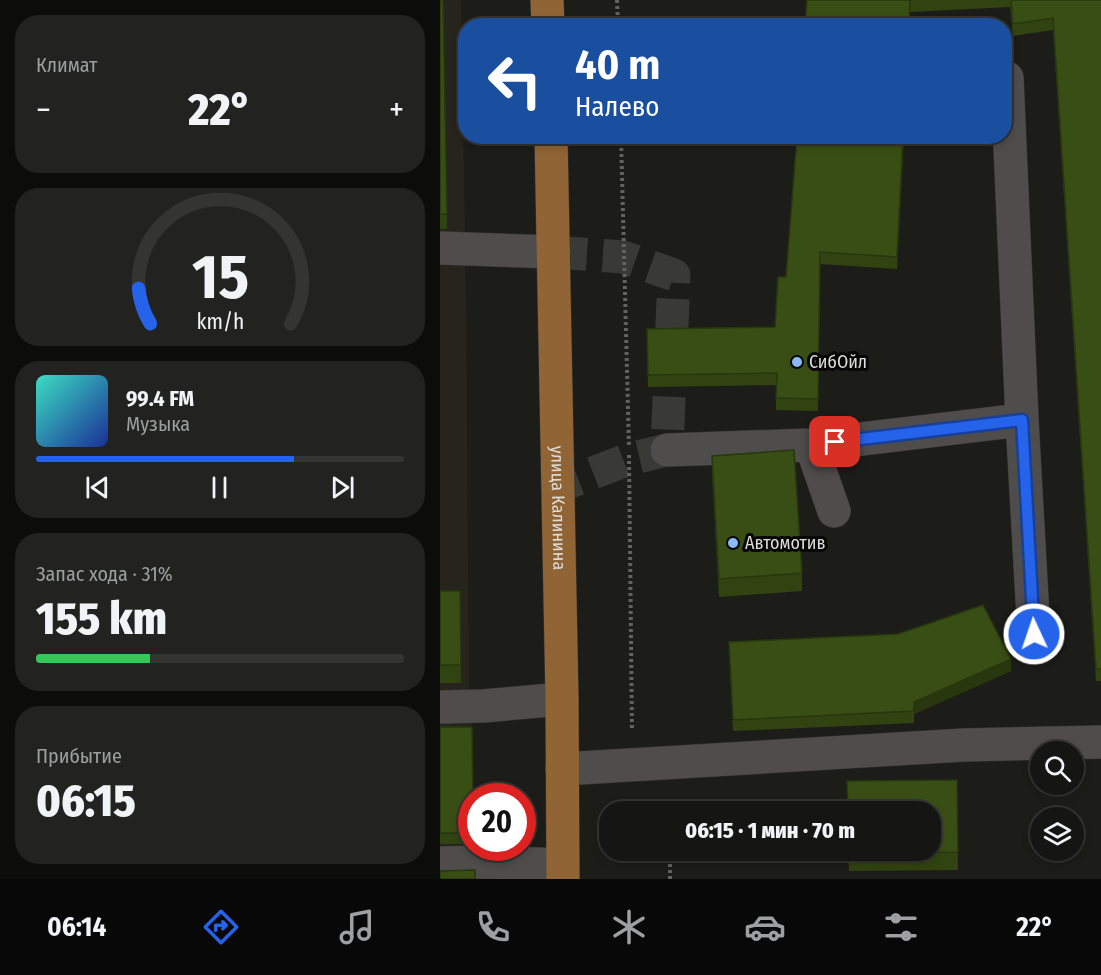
<!DOCTYPE html>
<html lang="ru">
<meta charset="utf-8">
<style>
body{margin:0;font-family:"Fira Sans Condensed",sans-serif;background:#222221;color:#f1f3f6;height:100vh;display:flex;flex-direction:column;font-size:22px;white-space:nowrap}
*{box-sizing:border-box;margin:0}
p{font-size:20px;color:#9d9fa0}
.icon{flex:none;width:33px;height:33px;fill:none;stroke:currentColor;stroke-width:2;stroke-linecap:round;stroke-linejoin:round}
.map{position:relative;flex:1;overflow:hidden}
.sheet{display:flex;flex-direction:column;gap:15px;padding:15px;background:#0c0c0a;width:440px}
.sheet>*{flex:none}
.banner{position:absolute;left:18px;top:18px;width:554px;height:126px;border-radius:24px;box-shadow:0 3px 9px #0003,0 0 0 2px #343433;background:#1a4fa0;color:#fff;overflow:hidden}
.controls{position:absolute;left:590px;top:741px;display:grid;gap:12px}
.controls a{display:grid;place-items:center;width:54px;height:54px;border-radius:50%;background:#151513;box-shadow:0 3px 9px #0003,0 0 0 2px #343433;font-size:30px}
.speed{position:absolute;left:18px;top:783px;display:flex;gap:12px;font-size:30px;font-weight:700;text-align:center}
.speed>*{display:grid;place-content:center;width:78px;height:78px;border-radius:50%;background:#151513;box-shadow:0 3px 9px #0003,0 0 0 2px #343433;line-height:1}
.speed .limit{border:9px solid #d22;background:#fff;color:#111}
.pin{position:absolute;display:grid;place-items:center;width:51px;height:51px;color:#fff;margin:-26px;border-radius:12px;box-shadow:0 3px 9px #0006}
.me{position:absolute;width:66px;margin:-33px;rotate:357deg;stroke-linejoin:round;filter:drop-shadow(0 0 4px #0008)}
.turn{display:flex;align-items:center;gap:21px;height:126px;padding:0 18px;font-size:27px}
.turn .icon{width:78px;height:78px;stroke-width:2.5}
.turn b{display:block;font-size:42px;line-height:51px}
.big{font-size:45px;font-weight:800;line-height:1.1}
.sheet .widget{flex:1;display:flex;flex-direction:column;justify-content:center;gap:9px;min-width:0;padding:0 21px;border-radius:24px;background:#222221}
.sheet .dial{align-items:center;gap:0}
.dial svg{height:156px;overflow:visible;fill:none;stroke:#343433;stroke-width:7;stroke-linecap:round;text-anchor:middle}
.dial text{fill:#f1f3f6;stroke:none}
.song{display:flex;align-items:center;gap:18px}
.cover{width:72px;height:72px;border-radius:9px;background:linear-gradient(135deg,hsl(170 70% 55%),hsl(230 70% 35%))}
.played{height:6px;border-radius:3px;background:linear-gradient(90deg,#2563eb 70%,#343433 70%)}
.keys{display:flex;justify-content:space-around;direction:ltr}
.heat{display:flex;justify-content:space-between;align-items:center;font-size:33px;direction:ltr}
.charge{height:9px;border-radius:4px;background:linear-gradient(90deg,#34c759 31%,#343433 0)}
.trip{position:absolute;left:159px;top:801px;width:342px;height:60px;border-radius:24px;background:#151513;box-shadow:0 3px 9px #0003,0 0 0 2px #343433;font-weight:800;line-height:60px;text-align:center}
.menu{display:flex;height:96px;justify-content:space-around;align-items:center;background:#080808;color:#9d9fa0}
.menu .icon{width:42px;height:42px}
.menu .on{color:#2563eb}
.menu b{font-size:27px;color:#f1f3f6}
main{display:flex;flex:1;min-height:0}
.map>svg:first-child{display:block}
</style>
<main>
<section class="sheet">
<div class="widget"><p>Климат</p>
<div class="heat"><a>−</a><b class="big">22°</b><a>+</a></div>
</div>
<div class="widget dial"><svg viewBox="0 0 100 80">
<path d="M14 69A42 42 0 1 1 86 69"/>
<path d="M14 69A42 42 0 0 1 8 51" stroke="#2563eb"/>
<text x="50" y="56" font-size="32" font-weight="700">15</text>
<text x="50" y="72" font-size="11">km/h</text>
</svg></div>
<div class="widget">
<div class="song"><i class="cover"></i><div><b>99.4 FM</b><p>Музыка</p></div></div>
<div class="played"></div>
<div class="keys"><svg class="icon" aria-label="previous" viewBox="0 0 24 24"><path d="M18 5L8 12l10 7zM5 5v14"/></svg><svg class="icon" aria-label="pause" viewBox="0 0 24 24"><path d="M8 5v14M16 5v14"/></svg><svg class="icon" aria-label="next" viewBox="0 0 24 24"><path d="M6 5l10 7-10 7zM19 5v14"/></svg></div>
</div>
<div class="widget"><p>Запас хода · 31%</p><b class="big">155 km</b><div class="charge"></div></div>
<div class="widget"><p>Прибытие</p><b class="big">06:15</b></div>
</section>
<div class="map">
<svg width="662" height="879" viewBox="0 0 662 879">
<rect width="100%" height="100%" fill="#1c1c19"/>
<path fill="#26241c" d="M0,0H21L26,301L29,686L32,738V848L0,879Z"/>
<g fill="none" stroke-linecap="round" stroke-linejoin="round">
<path stroke="#393936" stroke-width="33" stroke-dasharray="33 16" stroke-linecap="butt" d="M114,252L183,257L234,275L227,450L189,459L117,487"/>
<g stroke="#363634" stroke-width="34">
<path id="minor" d="M0,248L114,252
M582,420L594,635
M371,445L394,511
M227,450L371,445L582,420L567,78
M0,707L43,706L122,699
M122,769L524,745L662,742
M0,863L45,862L122,865"/>
</g>
<g stroke="#363634" stroke-width="34">
<g id="major">
<path d="M107,0L108,26"/>
<path id="s1" d="M111,136L122,699L123,879"/>
</g>
</g>
<path stroke="#626260" stroke-width="4" stroke-dasharray="3 3" stroke-linecap="butt" d="M177,0L178,26
M181,136L189,448
M189,455L192,730
M231,812V799
M230,879V850"/>
<use href="#minor" stroke="#4e4d4b" stroke-width="33"/>
<use href="#major" stroke="#906434" stroke-width="33"/>
</g>
<path fill="#314311" d="M0,0H3L7,229H0Z
M367,0H662V681H656L613,30L573,36L570,7L470,12V26H365Z
M357,136H464L457,269L380,264L378,411L336,410V385L208,387L207,329L335,327L346,277Z
M272,456L362,573V591L279,597L272,474Z
M0,591H20L21,683H0Z
M289,642L571,671L474,714V723L293,731Z
M0,727L32,796V844H0Z
M517,780L518,870L409,871L408,850Z"/>
<path fill="#28370e" d="M463,136H464L457,269V257Z
M571,659V671L474,714V702Z"/>
<path fill="#394e14" stroke="#28370e" stroke-width="1.5" d="M0,0H3L7,214H0Z
M367,0H473H470L469,26H365Z
M571,0H662V669H656L613,18L573,24Z
M357,136H463L457,257L380,252L378,399L336,398L337,373L208,375L207,329L335,327L338,277H346Z
M354,450L362,573L279,579L272,456Z
M0,591H20L21,665H0Z
M543,605L571,659L474,702V711L293,720L289,642L458,634Z
M0,727H32L33,796H32V833H0Z
M517,780L518,852L409,853V850H490V812H408L407,781Z
M35,870V879H0V871Z"/>
<g fill="none" stroke-linecap="round" stroke-linejoin="round">
<g stroke="#184099" stroke-width="15">
<path id="route" d="M395,442L582,420L594,634"/>
</g>
<use href="#route" stroke="#2563eb" stroke-width="10"/>
</g>
<g fill="#8abafc" stroke="#070606" stroke-width="2">
<circle cx="357" cy="362" r="6"/>
<circle cx="293" cy="543" r="6"/>
</g>
<g text-anchor="middle" stroke-width="6" stroke-linejoin="round" paint-order="stroke">
<g font-size="18" fill="#dededc" stroke="#070606" text-anchor="start">
<text x="369" y="368">СибОйл</text>
<text x="305" y="549">Автомотив</text>
</g>
<g font-size="18" fill="#dededc" stroke="#070606">
<text dy="6" stroke="none"><textPath href="#s1" startOffset="372">улица Калинина</textPath></text>
</g>
</g>
</svg>
<div class="controls">
<a><svg class="icon" aria-label="search" viewBox="0 0 24 24"><circle cx="10" cy="10" r="6"/><path d="M15 15l6 6"/></svg></a>
<a><svg class="icon" aria-label="layers" viewBox="0 0 24 24"><path d="M12 4l9 5-9 5-9-5zM3 14l9 5 9-5"/></svg></a>
</div>
<div class="speed"><div class="limit">20</div></div>
<div class="pin" style="left:395px;top:442px;background:#d93025"><svg class="icon" aria-label="arrive" viewBox="0 0 24 24"><path d="M6 21V4h12l-3 4 3 4H6"/></svg></div>
<svg class="me" style="left:594px;top:634px" viewBox="-20 -20 40 40"><circle r="17" fill="#2563eb" stroke="#fff" stroke-width="3"/><path d="M0-11L8 9 0 5-8 9z" fill="#fff"/></svg>
<div class="trip">06:15 · 1 мин · 70 m</div>
<div class="banner">
<div class="turn"><svg class="icon" aria-label="left" viewBox="0 0 24 24"><path d="M17 20v-9H6M10 6l-5 5 5 5"/></svg><div><b>40 m</b>Налево</div></div>
</div>
</div>
</main>
<nav class="menu">
<b>06:14</b>
<svg class="icon on" aria-label="directions" viewBox="0 0 24 24"><path d="M12 3l9 9-9 9-9-9zM9 14v-3h6M13 9l2 2-2 2"/></svg>
<svg class="icon" aria-label="music" viewBox="0 0 24 24"><path d="M9 18V5l10-2v13"/><circle cx="6" cy="18" r="3"/><circle cx="16" cy="16" r="3"/></svg>
<svg class="icon" aria-label="phone" viewBox="0 0 24 24"><path d="M5 4h4l2 5-3 2q2 4 5 5l2-3 5 2v4C11 20 4 13 5 4z"/></svg>
<svg class="icon" aria-label="climate" viewBox="0 0 24 24"><path d="M12 3v18M4 7l16 10M4 17L20 7"/></svg>
<svg class="icon" aria-label="car" viewBox="0 0 24 24"><path d="M5 17H2v-5l4-1 3-4h7l3 4 3 1v5h-3M9 17h6M6 11h13"/><circle cx="7" cy="17" r="2"/><circle cx="17" cy="17" r="2"/></svg>
<svg class="icon" aria-label="filters" viewBox="0 0 24 24"><path d="M4 7h16M4 17h16"/><circle cx="9" cy="7" r="2"/><circle cx="15" cy="17" r="2"/></svg>
<b>22°</b>
</nav>
